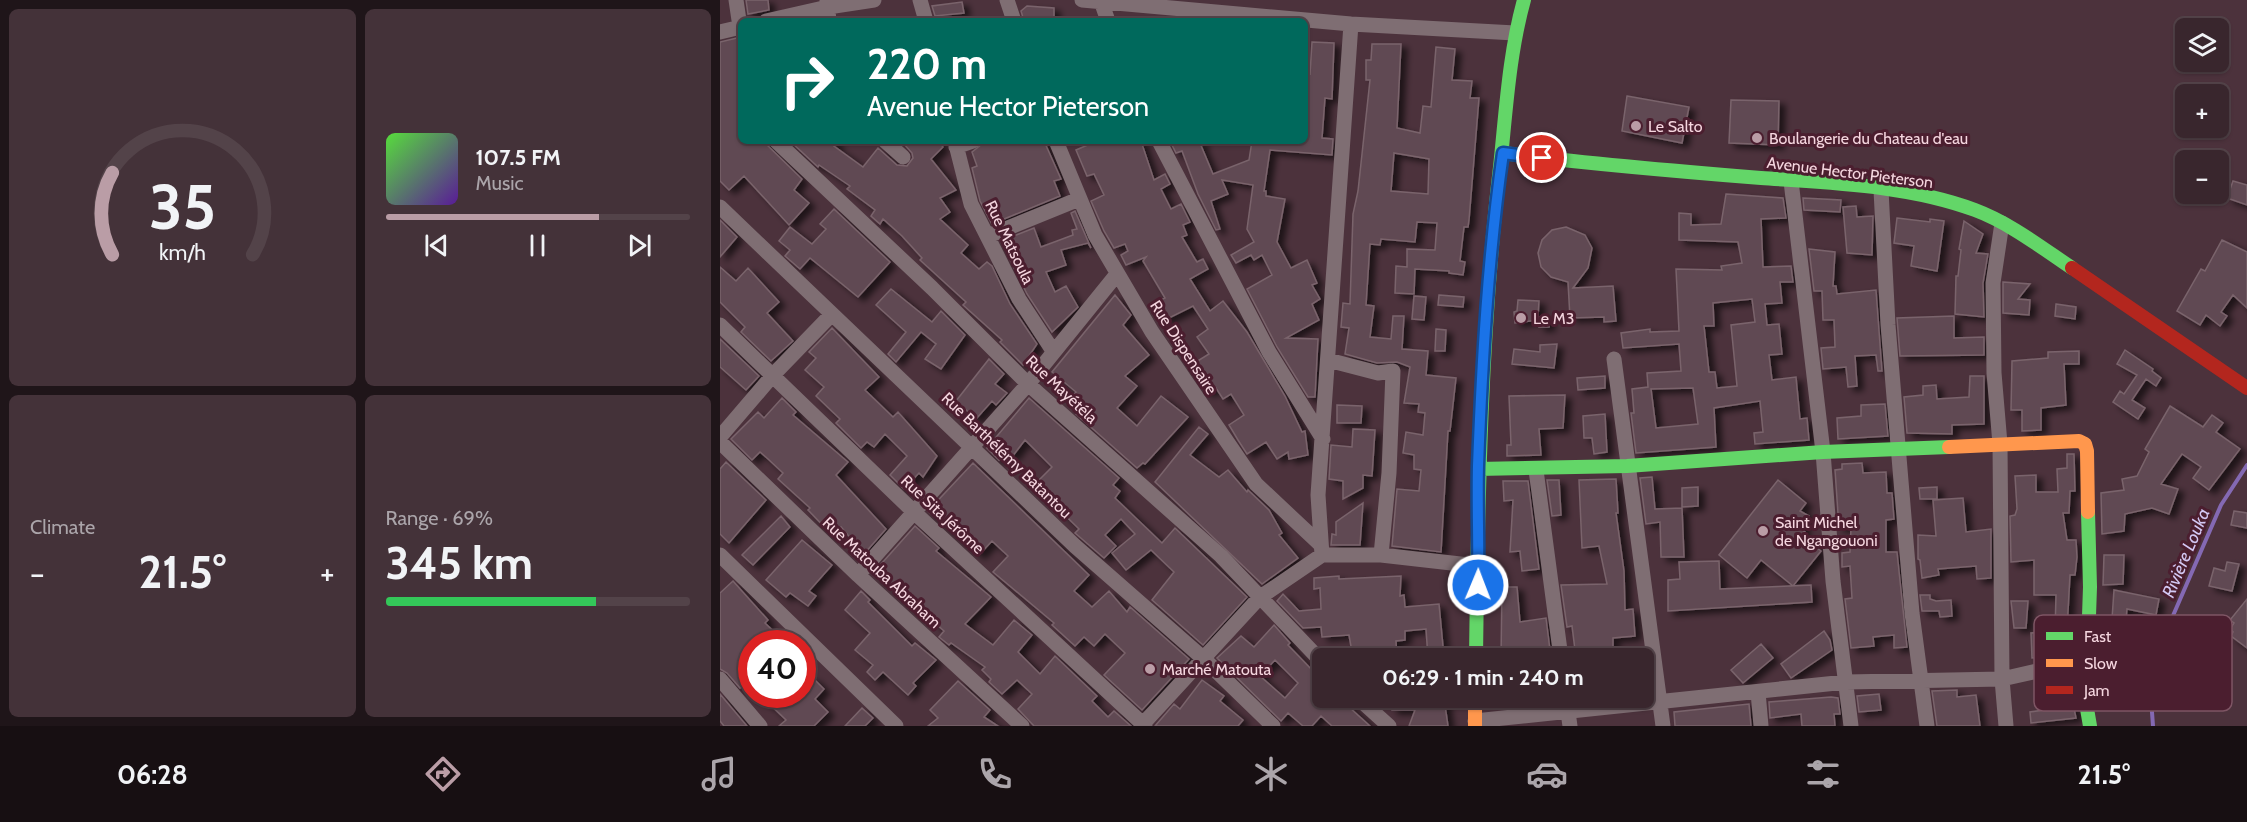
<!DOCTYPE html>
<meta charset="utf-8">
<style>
body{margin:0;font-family:Cabin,sans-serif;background:#443239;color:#f1f3f6;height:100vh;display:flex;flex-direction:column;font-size:22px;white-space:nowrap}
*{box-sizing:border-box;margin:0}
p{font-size:20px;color:#aba5aa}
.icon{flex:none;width:33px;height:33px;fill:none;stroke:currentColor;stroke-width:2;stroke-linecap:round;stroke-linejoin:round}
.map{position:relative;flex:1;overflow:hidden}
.side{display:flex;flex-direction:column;gap:9px;padding:9px;background:#1f1519;width:720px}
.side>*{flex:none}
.hud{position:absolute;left:18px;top:18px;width:570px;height:126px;border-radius:9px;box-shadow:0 2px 4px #0004,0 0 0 2px #534349;background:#00695c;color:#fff;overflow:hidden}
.controls{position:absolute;left:1455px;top:18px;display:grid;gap:12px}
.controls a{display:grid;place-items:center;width:54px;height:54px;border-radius:9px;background:#39262d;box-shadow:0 2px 4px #0004,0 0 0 2px #534349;font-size:30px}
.speed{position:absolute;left:18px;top:630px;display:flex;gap:12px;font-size:30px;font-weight:700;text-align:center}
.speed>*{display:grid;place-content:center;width:78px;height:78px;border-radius:50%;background:#39262d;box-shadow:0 2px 4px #0004,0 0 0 2px #534349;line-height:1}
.speed .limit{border:9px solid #d22;background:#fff;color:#111}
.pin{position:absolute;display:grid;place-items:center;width:51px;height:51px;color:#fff;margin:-26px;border:3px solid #fff;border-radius:50%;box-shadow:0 2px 6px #0007}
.me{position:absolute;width:66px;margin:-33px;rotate:1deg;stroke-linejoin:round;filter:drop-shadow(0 0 4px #0008)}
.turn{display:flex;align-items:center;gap:21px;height:126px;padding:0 30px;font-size:27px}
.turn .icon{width:78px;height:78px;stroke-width:2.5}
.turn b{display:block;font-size:42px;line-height:51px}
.big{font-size:45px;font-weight:700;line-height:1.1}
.side .card{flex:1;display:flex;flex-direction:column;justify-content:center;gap:9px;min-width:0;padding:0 21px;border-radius:9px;background:#443239}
.side .dial{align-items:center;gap:0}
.dial svg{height:156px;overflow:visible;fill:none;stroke:#534349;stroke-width:7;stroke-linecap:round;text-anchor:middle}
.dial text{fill:#f1f3f6;stroke:none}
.song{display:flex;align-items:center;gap:18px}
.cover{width:72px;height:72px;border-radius:9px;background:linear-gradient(135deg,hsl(110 70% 55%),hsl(270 70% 35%))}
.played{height:6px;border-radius:3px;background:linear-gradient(90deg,#ba9da6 70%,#534349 70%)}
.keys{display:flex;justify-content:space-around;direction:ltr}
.heat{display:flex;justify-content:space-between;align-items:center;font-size:33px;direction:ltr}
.charge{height:9px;border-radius:4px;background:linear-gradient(90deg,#34c759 69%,#534349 0)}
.side .tiles{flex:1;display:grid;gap:9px;grid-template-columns:repeat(2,1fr)}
.trip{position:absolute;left:592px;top:648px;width:342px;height:60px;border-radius:9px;background:#39262d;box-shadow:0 2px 4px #0004,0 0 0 2px #534349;font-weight:700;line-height:60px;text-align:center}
.menu{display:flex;height:96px;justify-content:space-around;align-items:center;background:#170f12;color:#aba5aa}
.menu .icon{width:42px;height:42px}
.menu .current{color:#ba9da6}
.menu b{font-size:27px;color:#f1f3f6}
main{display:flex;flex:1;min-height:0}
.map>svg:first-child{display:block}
</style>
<main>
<section class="side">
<div class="tiles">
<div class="card dial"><svg viewBox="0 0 100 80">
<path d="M14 69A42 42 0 1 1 86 69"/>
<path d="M14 69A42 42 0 0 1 14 27" stroke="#ba9da6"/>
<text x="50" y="56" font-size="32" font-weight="700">35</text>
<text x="50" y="72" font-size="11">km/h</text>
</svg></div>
<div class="card">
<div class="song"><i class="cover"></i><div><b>107.5 FM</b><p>Music</p></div></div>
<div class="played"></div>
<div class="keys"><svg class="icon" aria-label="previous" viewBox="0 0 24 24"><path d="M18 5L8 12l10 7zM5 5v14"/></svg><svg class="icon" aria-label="pause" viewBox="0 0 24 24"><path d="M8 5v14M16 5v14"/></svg><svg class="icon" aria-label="next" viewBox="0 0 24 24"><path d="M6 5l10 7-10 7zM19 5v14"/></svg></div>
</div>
<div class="card"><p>Climate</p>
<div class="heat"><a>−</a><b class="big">21.5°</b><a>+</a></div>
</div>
<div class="card"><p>Range · 69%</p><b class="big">345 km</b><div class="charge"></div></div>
</div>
</section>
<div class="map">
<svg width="1527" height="726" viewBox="0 0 1527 726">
<defs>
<filter id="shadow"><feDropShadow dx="6" dy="4" stdDeviation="3" flood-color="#0009"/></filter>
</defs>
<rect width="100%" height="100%" fill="#4c323c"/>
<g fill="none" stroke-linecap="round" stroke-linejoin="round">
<path stroke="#8469b3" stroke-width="4" d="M1433,726L1429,671L1501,505L1527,465"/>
</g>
<path fill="#614a52" stroke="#7a646c" stroke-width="1.5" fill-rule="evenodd" filter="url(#shadow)" d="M26,0H48L49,10L28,14Z
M242,2L244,13L215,16L212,6Z
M307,6L334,8V18H309V21H304L301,11Z
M21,37V141H43L82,179L74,190L89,203L69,225L24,176L9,190L0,181V42Z
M592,42L614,43L612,99L605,98L602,138L613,139L612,155L550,150L544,191H546V196L565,199L557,242L571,268L587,260L597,283L592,285L600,299L592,304L599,320L566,338L598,339L595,397H588L557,347L527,289L552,275L542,255L534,260L531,255L516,263L511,255L534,242L527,229L533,185L502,180L508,194L491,201L500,229L496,230L478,194L462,151L456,153L450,141H484L480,143L493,174L529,160L532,141H585L588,116H585V73L590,74Z
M652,44H681L677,128L700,133L703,106L711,107L716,47L735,49L732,80L752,81L750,98H759L749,220L748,227H744L740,261L745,262L743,275L729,273V271L695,269L694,294L675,293L676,266L687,267V249L715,250L717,223L697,222L695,242L661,239L660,245L650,244L646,305L654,306L650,337L671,339L673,316H684L682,349L708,351L706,375L736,378L730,431H728L721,552L672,546L677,489L699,491L701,470L694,469V455L683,453L686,432L703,435L705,413L698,412L699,404L684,403L690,367L677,362L657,363L625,354L629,328L621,327L623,303L630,304L633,214L638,191L650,80H646V60H651ZM674,153L709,159L708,194L671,191Z
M907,96L969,107L962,143L902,131Z
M1011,100L1059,101L1058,145L1009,143Z
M70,141H118L114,146L143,167L158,148L177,165L187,166L193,158L192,153L184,144L187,141H218L223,147L211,159L236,190L220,198L230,212L220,219L248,245L241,253L259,269L267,262L272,266L290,304L317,344L303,365L280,342L282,340L243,305L246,302L200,260L202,258L182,236L163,219L160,224L151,216L155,210L127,189L130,186L99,165L98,167Z
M266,141H324L341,179L334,181L340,196L272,224L260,201L252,168L257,166L252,152Z
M377,141H421L434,180L445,174L450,184L441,189L451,209L461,204L470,222L463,225L467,235L462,237L475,259L477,262L483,259L488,269L470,279L490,311L503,301L527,332L565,396L582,432L585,431L588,455L569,459L568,452L557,459L546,442L527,454L518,440L509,425L524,415L511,394L503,399L496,388L487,393L471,365L489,354L477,337L488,329L473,306L445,320L436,302L445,298L423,261L426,257L406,265L401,255L408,251L405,244L394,248L384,231L371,201L384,195L374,174L367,176L356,150Z
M1513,181L1527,185V205L1507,198Z
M1006,194L1063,198L1066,218L1041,219L1043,267L1071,266L1073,282H1060L1062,303L1045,304L1047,325L1059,324L1062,354L1049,355L1052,380L1076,377L1080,419L1087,418L1089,440L1035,444L1034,433L1043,432L1040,401L994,408L996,447L916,453L911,413H914L912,389L928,387L927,373L961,371L959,344L903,348L901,333L930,329V332L959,331L956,269L1002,270L1001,266L1022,263L1018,242L959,240V213L971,214V225L1001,224ZM1032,299L1035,322L1011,325L1017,386L997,388L995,372H989L984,326H994L993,303ZM973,388L978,424L936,428L931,389Z
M1083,198L1121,200L1120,212L1084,210Z
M1136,206L1137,217L1153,216L1152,255L1127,253L1123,207Z
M114,209L170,262L138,297L90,258L80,269L65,256L70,250L59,241L70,227L92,244L106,229L100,224Z
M355,211L371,248L368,243L341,250L346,265L326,272L335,292L346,286L358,307L332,332L307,294L281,241L314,228L321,247L353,235L352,230L357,229L351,213Z
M1177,218L1210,222V219L1224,221L1217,271L1191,266L1194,246L1174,243Z
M0,220L17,237L0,257Z
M1244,221L1263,234L1256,253L1268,254L1263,283L1264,317L1235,314L1236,276H1238L1241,250L1239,249Z
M846,227L865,235L872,248L868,268L853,288L893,286L896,321L884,322V317L850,318L848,282L831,277L821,267L818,253L822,240L832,230Z
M1502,240L1527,252V308L1513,295L1501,312L1507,316L1500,326L1486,315L1480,325L1457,311L1481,269L1485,271Z
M1089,249L1115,252L1113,286H1116L1117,294L1156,290L1162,371H1158L1156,355L1135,356L1137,386L1128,387L1126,367L1103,369L1101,348L1115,347L1114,320H1103L1102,291H1094Z
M0,267L16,281L28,268L59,302L47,313L73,341L51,361L21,332L25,327L0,302Z
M1283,282L1310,284L1298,299L1310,300L1309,315L1283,313Z
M171,289L212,322L221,311L245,335L221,369L205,359L216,344L201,332L176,362L168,354L186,332L156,305Z
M395,295L411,315L403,325L429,355L405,376L417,386L397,408L417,426L441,396L468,417L425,464L423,463L417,468L356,414L363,406L352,397L356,392L332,372Z
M719,295L744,297L743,307L718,305Z
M694,296L706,297L704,320L692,319Z
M798,300L819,301L818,317H829V327H819L818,318V320L795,323L794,312L797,311Z
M1336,304L1356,307L1355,319L1335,316Z
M1234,316V338L1264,337V355L1180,356L1177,318Z
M112,328L159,377L145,390L173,417L178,412L217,456L203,477L199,473L184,489L170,475L187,456L165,434L154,447L147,442L141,448L116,423L120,419L96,396L104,387L85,370L96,358L89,352Z
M716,329L726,330L725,351H715Z
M0,339L39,376L26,390L0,367Z
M837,344L834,368L792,364L794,349L820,352V345Z
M1405,350L1433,369L1432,371L1441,378L1436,386L1426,379L1412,400L1425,408L1418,419L1393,402L1400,391L1404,394L1417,375L1397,364Z
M1359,351V364H1344L1346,405L1321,408V430L1302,431V410H1291L1292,361L1328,358V352Z
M269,359L284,374L275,384L287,393L276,405L272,401L256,419L236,401Z
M885,376V388L858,390L857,378Z
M1250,376H1264V424L1232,425V434L1187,433L1184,397L1203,395V386L1216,385L1217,399L1249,397Z
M845,395L843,428L819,429L821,455L787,456V445H791L789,396Z
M62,398L76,412L73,415L128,462L116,475L166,529L144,554L121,527L113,536L88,510L90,508L58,479L63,473L48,459L40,452L32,460L11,439L38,412L44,418Z
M309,398L399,478L393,485L400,491L395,498L442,543L455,528L527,597L483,645L432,600L454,572L431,550L406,570L392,553L415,534L401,519L385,535L396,546L384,558L355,533L359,529L314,485L332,467L305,440L292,457L285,452L279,460L267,448Z
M1165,404L1168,436L1118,439L1117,418L1141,416V405Z
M617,405L642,406L641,423H617Z
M1450,406L1483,427L1492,415L1503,423L1496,432L1520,449L1489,490L1473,478L1481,467L1462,454L1441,484L1458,489L1449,514L1432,508L1405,514L1404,531L1382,534L1381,493L1404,490L1402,479L1417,476L1429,452L1425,449Z
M885,414L887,452L874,454L872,438H864L863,416Z
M479,427L488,434L470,455L499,477L508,470L527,492L528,490L549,510L562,533L559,535L578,558L542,584L435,482Z
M633,429L655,430L652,476L643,475V488L623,499V481L609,479L611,445L632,447Z
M1347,454H1354L1355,491H1350L1349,513H1343L1347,540H1356L1357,557L1355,575H1350L1346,648L1326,646L1327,657L1312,658L1311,633L1335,631L1336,595H1314V560L1291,562L1290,516L1295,515L1297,509L1295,476L1316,475V492H1338L1337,469L1347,468Z
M6,462L46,500L9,543L0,534V469Z
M253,463L369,575L354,591L372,607L389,591L407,612L410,607L469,659L422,710L384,675L405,653L385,634L374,646L364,637L355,646L332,625L334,623L273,572L288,556L272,541L259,555L208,511Z
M1142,463L1143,473L1166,472L1167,493H1172L1174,519L1166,520V552H1177L1187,647L1174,648V635L1153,637L1154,646L1131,648L1125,599L1132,598L1130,566L1122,567V553L1130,552L1131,527L1119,528L1115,470L1122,469V464Z
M932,477L935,509L962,508L964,557H941L940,522L926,524L920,478Z
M896,479L898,513H896L904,571L905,610L913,609L915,636L893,638V651L872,653L873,658H856L852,626L847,627L841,585L887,584L879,546L862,548L859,480Z
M827,480H839L841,515L832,516Z
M1058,480L1086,503L1080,511L1089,516L1081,529L1085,532L1082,536L1101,551L1073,586L1041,560L1027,578L999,555Z
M783,481H808L819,569L802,571L800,551L790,552L793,500L784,501Z
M978,487V506L962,507V488Z
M1217,487V499H1200L1199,488Z
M1243,498L1246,532L1271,529V578L1257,579L1256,566L1218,569L1219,575L1202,578L1200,560L1198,559V535L1216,536L1213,500Z
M643,503L640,545H611L612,534L616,535V522Z
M1514,511L1527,513V528L1511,525Z
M61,516L70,527L33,565L22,555Z
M195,526L219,548L216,551L271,597L245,624L273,645L294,620L312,635L298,652L320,674L335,656L377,696L372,701L388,717L394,711L411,726H314L298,709L312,694L297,680L282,694L269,682L271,679L262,670L265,667L231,643L229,645L219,637L224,631L205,614L203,617L154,572Z
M82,540L112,565L89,591L96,596L88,606L70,593L66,597L46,580Z
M1384,555H1404L1403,584L1383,585Z
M999,561L1000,589L1091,585L1092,602L948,611V580L960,579L959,562Z
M1507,562L1519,564L1512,591L1489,586L1494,568L1505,571Z
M619,576V579L681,576L680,596L684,595L685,607L719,604L724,657L708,658L706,629L685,631V640L676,641L677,658H633L629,635L602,637L601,627L583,628L557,601L563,594L579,611L601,609L600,588L594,589V578Z
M13,581L48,620L45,623L67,644H32V687L25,682L20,688L7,673L0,669V593Z
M782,587H797L800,622L826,618L831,658H781Z
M1394,590L1439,599L1436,615L1407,609L1406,620L1392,619Z
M141,591L150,600L148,602L192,646L195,643L216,660L193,683L196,686L188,695L163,672L155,680L147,672L153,665L135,650L150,633L125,610Z
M1200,595H1210V599L1216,601L1231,600L1232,616L1220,617L1219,611H1202Z
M1527,599V648L1511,636L1513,632L1510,629L1514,623L1510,620Z
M1291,601H1308L1306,628H1294Z
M554,625L570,643L568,645L593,671L595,669L603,672V698H619L650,726H612L601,716L592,726H583L568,713L561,721L497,658L521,636L534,647ZM555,660L578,683L565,698L540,676Z
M1104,631L1110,640L1112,650L1071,678L1061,664Z
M1041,644L1053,658L1023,683L1011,670Z
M1338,676L1342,705L1353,703L1356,718L1311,723L1310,712L1331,709L1327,679Z
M92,677L104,689L95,699L108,712L94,726H59L66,720L39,694H66L71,699L75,694H82V686Z
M482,680L504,696L500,701L523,720L518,726H435L454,704L460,709Z
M238,681L270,710L264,717L278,726H208L218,718L210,710Z
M1237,690V697L1256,695L1260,726H1217L1212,691Z
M0,694L27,726H4L0,721Z
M1159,694L1161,710L1139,712L1137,696Z
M1111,697L1118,698L1120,714H1114L1115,726H1082L1081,714L1050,718L1049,702Z
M672,698H724L728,726H689L695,710H672Z
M1029,704L1031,726H955L954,712Z
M142,708L153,718L145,726H125Z"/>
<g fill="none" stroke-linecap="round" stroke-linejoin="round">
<path stroke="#7f6e73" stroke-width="15" d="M16,0L20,27
M107,0L109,21
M200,0L206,21
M287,0L294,21
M362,0L631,24L795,33
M381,1L388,21
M46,21L108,7L154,0
M0,32L21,27
M56,141L212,288L308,384L501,556L603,663
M165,141L183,157
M235,141L251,204L299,299L333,351
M336,141L375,235L432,332L536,484L601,545
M439,141L549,352L603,439
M236,147L253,141
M1071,181L1103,452L1113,581L1131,726
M1161,190L1168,325L1192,613L1207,726
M0,207L355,546L484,659L553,726
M1282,223L1273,283L1274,373L1280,444L1282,679L1286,726
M268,236L359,199
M0,325L195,513L425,726
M894,359L943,726
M608,360L658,373L673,371L669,473L661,555
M0,437L53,375L112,314
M0,442L138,575L302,726
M816,470L841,658
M0,555L176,726
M602,555L598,495L631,24
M138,575L308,384L397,274
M0,679L40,726
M1038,692L1041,726
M638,698L669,726
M846,698L850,726
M755,721L1126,682L1282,679L1366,660
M421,726L539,598L602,555H661L758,566"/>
<path stroke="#63d668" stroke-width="14" d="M783,153C869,164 954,171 1041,178C1112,183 1188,185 1255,210C1290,223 1322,248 1352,268
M758,469L907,466L1103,452L1229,447
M1368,512L1370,587L1366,703L1370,726
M756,658C758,494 761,330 780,167C786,111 789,54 804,0"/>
<path stroke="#ff974d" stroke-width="14" d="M1229,447L1359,441L1365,444L1367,451L1368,512
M755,698V726"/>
<path stroke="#b3261e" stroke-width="14" d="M1352,268L1527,388"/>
</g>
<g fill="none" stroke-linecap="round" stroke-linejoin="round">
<g stroke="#114b97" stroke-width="15">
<path id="route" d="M758,585C759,545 757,506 758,466C762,362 768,257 783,153L822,158"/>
</g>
<use href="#route" stroke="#1a73e8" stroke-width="10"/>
</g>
<g fill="#ba9da6" stroke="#4b1e2f" stroke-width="2">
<circle cx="916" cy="126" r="6"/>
<circle cx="1037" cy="138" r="6"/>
<circle cx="801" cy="318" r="6"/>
<circle cx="1043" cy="531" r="6"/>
<circle cx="430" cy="669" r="6"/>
</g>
<g text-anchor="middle" stroke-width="6" stroke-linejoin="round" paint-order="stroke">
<g font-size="16" fill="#f5d6df" stroke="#4b1e2f" text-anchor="start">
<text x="928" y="132">Le Salto</text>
<text x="1049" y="144">Boulangerie du Chateau d'eau</text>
<text x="813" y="324">Le M3</text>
<text x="1055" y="528">Saint Michel<tspan x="1055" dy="18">de Ngangouoni</tspan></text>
<text x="442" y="675">Marché Matouta</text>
</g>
<g font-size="16" fill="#f5d6df" stroke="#4b1e2f">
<text transform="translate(1130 172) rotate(7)" y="6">Avenue Hector Pieterson</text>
<text transform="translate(290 242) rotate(64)" y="6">Rue Matsoula</text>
<text transform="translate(464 347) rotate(57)" y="6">Rue Dispensaire</text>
<text transform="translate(342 389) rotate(43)" y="6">Rue Mayétéla</text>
<text transform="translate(287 455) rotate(44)" y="6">Rue Barthélémy Batantou</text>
<text transform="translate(223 514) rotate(43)" y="6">Rue Sita Jérôme</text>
<text transform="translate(162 572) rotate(43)" y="6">Rue Matouba Abraham</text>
</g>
<g font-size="18" font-style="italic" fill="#d3c7f3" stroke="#4b1e2f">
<text transform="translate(1466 553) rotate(-67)" y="6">Rivière Louka</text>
</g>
</g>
<rect x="1314" y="615" width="198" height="96" rx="9" fill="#4b1e2f" stroke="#7e5564" stroke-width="1.5"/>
<rect x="1326" y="632" width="27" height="8" fill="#63d668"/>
<rect x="1326" y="659" width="27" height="8" fill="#ff974d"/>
<rect x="1326" y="686" width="27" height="8" fill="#b3261e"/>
<g font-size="16" fill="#f5d6df">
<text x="1364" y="642">Fast</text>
<text x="1364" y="669">Slow</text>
<text x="1364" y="696">Jam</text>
</g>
</svg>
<div class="controls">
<a><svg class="icon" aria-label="layers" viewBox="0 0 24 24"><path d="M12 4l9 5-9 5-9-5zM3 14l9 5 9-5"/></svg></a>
<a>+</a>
<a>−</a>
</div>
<div class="speed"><div class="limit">40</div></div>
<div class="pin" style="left:822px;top:158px;background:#d93025"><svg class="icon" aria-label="arrive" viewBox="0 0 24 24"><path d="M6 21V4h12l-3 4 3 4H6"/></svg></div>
<svg class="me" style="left:758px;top:585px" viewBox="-20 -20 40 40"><circle r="17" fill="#1a73e8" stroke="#fff" stroke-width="3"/><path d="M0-11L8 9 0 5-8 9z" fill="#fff"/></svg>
<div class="trip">06:29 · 1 min · 240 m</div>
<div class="hud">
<div class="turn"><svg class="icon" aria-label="right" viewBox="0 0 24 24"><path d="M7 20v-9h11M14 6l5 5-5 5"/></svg><div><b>220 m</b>Avenue Hector Pieterson</div></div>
</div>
</div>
</main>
<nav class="menu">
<b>06:28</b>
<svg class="icon current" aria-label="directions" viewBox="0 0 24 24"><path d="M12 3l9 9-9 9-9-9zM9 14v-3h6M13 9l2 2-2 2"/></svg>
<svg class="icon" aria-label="music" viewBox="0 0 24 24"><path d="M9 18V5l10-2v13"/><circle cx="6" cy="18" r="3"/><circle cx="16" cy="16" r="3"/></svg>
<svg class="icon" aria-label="phone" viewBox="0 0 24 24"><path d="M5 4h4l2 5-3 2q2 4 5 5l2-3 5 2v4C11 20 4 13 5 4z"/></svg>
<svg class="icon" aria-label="climate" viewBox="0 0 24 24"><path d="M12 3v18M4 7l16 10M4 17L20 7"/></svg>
<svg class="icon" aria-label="car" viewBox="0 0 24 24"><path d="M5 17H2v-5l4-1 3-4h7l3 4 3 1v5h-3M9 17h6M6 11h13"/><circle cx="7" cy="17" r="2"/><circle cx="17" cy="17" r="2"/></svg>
<svg class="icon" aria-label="filters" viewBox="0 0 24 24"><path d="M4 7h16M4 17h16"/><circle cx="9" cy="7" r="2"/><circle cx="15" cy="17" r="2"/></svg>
<b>21.5°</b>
</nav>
